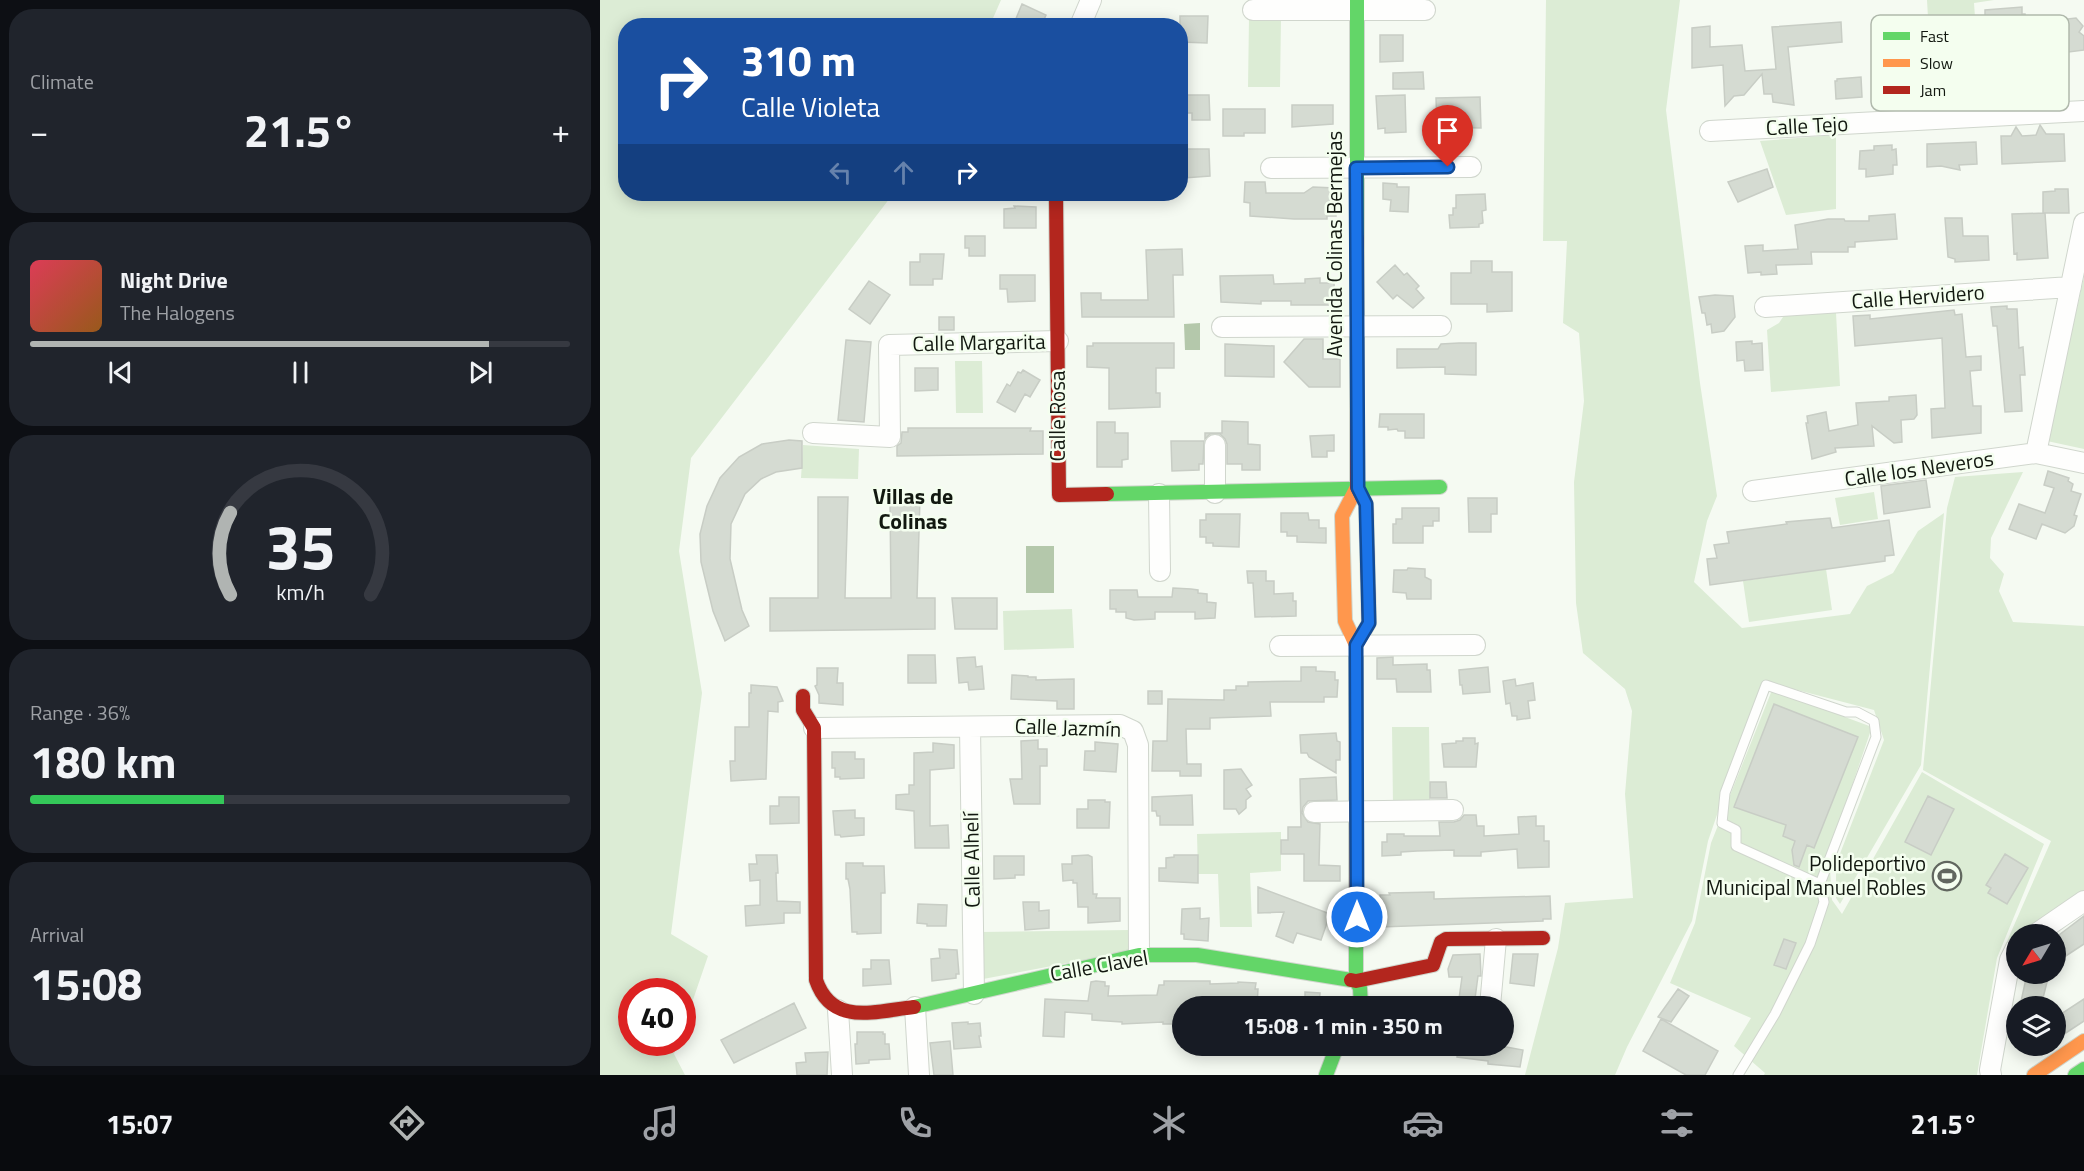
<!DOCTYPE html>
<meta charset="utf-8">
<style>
body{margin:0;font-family:"Titillium Web",sans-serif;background:#20242c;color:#f1f3f6;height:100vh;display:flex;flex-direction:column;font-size:22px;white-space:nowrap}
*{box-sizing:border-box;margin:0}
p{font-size:20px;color:#9ea1a6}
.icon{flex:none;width:33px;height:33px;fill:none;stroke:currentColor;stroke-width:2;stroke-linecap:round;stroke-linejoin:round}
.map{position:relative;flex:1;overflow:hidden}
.drawer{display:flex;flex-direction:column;gap:9px;padding:9px;background:#0d0f14;width:600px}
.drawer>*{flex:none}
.hud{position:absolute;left:18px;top:18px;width:570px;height:183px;border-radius:24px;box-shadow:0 3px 15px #0003;background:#1a4fa0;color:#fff;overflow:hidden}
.needle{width:39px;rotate:232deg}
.tools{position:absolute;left:1406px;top:924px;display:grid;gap:12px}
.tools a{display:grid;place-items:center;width:60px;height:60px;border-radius:50%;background:#171b24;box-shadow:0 3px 15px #0003;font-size:30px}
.speed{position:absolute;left:18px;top:978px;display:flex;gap:12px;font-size:30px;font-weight:700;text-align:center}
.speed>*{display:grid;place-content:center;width:78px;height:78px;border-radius:50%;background:#171b24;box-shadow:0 3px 15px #0003;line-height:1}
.speed .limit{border:9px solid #d22;background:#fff;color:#111}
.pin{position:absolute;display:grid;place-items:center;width:51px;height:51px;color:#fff;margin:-62px -26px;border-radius:50% 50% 50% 0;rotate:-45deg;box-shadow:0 0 6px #0007}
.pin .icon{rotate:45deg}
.me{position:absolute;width:66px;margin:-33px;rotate:0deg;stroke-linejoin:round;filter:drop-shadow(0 0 4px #0008)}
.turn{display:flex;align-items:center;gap:21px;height:126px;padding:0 24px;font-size:27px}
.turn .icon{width:78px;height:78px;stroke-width:2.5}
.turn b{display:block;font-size:42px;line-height:51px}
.lanes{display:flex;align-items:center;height:57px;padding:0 24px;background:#0003;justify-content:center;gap:30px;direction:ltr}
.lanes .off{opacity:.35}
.big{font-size:45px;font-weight:700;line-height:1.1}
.drawer .widget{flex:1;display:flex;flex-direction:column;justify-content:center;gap:9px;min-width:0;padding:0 21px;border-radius:24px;background:#20242c}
.drawer .dial{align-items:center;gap:0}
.dial svg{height:156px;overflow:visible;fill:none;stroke:#363941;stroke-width:7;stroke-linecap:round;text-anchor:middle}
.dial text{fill:#f1f3f6;stroke:none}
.song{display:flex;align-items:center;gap:18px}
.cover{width:72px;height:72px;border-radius:9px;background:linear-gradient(135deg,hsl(350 70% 55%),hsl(30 70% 35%))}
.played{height:6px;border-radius:3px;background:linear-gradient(90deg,#b0b4b2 85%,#363941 85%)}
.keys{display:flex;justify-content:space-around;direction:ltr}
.heat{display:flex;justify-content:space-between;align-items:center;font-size:33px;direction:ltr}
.charge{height:9px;border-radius:4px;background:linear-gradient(90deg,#34c759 36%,#363941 0)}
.trip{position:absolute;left:572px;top:996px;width:342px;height:60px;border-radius:30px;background:#171b24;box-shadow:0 3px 15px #0003;font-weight:700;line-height:60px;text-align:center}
.tabs{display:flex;height:96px;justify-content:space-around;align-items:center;background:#090b0e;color:#9ea1a6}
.tabs .icon{width:42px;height:42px}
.tabs .active{color:#b0b4b2}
.tabs b{font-size:27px;color:#f1f3f6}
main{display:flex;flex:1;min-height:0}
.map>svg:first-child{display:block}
</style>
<main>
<section class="drawer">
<div class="widget"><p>Climate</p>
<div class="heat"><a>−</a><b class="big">21.5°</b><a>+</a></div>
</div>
<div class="widget">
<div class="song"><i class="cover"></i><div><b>Night Drive</b><p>The Halogens</p></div></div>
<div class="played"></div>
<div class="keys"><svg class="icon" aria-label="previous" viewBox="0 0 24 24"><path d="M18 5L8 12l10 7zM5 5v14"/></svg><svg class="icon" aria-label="pause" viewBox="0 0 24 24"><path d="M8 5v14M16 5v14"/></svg><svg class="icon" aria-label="next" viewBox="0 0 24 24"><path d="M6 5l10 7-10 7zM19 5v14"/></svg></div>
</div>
<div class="widget dial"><svg viewBox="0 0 100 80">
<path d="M14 69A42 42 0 1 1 86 69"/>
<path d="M14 69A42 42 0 0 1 14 27" stroke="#b0b4b2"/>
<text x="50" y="56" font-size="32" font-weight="700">35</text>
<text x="50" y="72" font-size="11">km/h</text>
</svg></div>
<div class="widget"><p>Range · 36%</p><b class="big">180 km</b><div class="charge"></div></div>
<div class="widget"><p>Arrival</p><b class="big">15:08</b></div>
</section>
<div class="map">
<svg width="1484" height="1075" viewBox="0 0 1484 1075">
<rect width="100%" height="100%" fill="#f5faf2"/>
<path fill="#dcecd5" d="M0,0H401L390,25L26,26V194H293L91,458L79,551L102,693L71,934L108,956L83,1029L82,992H32V1042L78,1043L74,1054L85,1075H0Z
M946,0H1080L1066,110L1100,383L1117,496L1107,521L1094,582L1142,628L1250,614L1267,586L1293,573L1318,531L1344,513L1321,765L1240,904L1236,898V864L1284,740L1274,710L1163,681L1108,841L1092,921L1027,1047L1015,1075H925L958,948L965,903L1033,898L1025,794L1032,711L1025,689L983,653L976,603L974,482L984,401L979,333L963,323L967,241H943Z
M1327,0H1394L1374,3L1381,103L1333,107Z
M649,18L681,19L680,87H648Z
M1236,135V209L1186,215L1160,141Z
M1484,277V449L1447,441Z
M1236,313L1240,386L1171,392L1167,330L1179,323L1185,314Z
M355,361H382L383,413H356Z
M203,445L259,449L258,479L201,478Z
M1423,472L1391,538L1390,558L1404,574L1399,591L1413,622L1484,626V892L1423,934H1416V939L1404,948L1451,841L1323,770L1347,508L1355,477Z
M1274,492L1278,519L1240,525L1235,498Z
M1226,569L1232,610L1149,622L1143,581Z
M472,609L474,648L404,650L403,611Z
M1172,690L1272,727L1229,853L1232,900L1242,914L1322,772L1444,844L1397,958L1377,1075H1164L1165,1073L1134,1046L1151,1018L1070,983L1095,923L1111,843Z
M792,727H829L830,804L793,805Z
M681,832V871L650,873L652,927H620L618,874H598L597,834Z
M530,930L532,951L383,979L381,932Z"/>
<path fill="#b4c8ab" d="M600,323V350H585L584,324Z
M426,546H454V593H426Z"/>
<path fill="#d5dbd2" stroke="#c8cdc5" stroke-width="1.5" d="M422,4L446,15L441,26H413Z
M1422,7V14H1425L1427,39L1419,44L1402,42L1393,46L1387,43L1384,37L1383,17L1385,16V10Z
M580,16H608L607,43L580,42Z
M1476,18L1483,26L1479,32L1484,36V50L1445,55L1443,31L1452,30L1451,21Z
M1241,22L1242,42L1188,47L1194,105L1173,102L1172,94H1164L1162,74L1144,95L1134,96L1125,106L1123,65L1092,68V28L1110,26V47L1142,45L1145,71L1176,69L1172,27Z
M780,35H803V61L780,62Z
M823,72L824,89H793V73Z
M1261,77L1262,97L1236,99L1235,81H1237V79Z
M583,95H609L610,120H592V113H583Z
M805,95L806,132L785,133V128L778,129L776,96Z
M880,97L881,128L837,127L836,98Z
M692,105H733V124L692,127Z
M623,109H665V133H644V136H623Z
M1440,125L1446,134H1464L1465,161L1402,164L1401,136H1411L1416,127L1422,136L1436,135Z
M1376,142L1377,164L1359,165L1360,170L1341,166L1327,167V144Z
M1292,145V150L1296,149L1297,165H1293V174L1266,177V169H1259L1260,151L1274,150V146Z
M582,149H609L610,176L584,178Z
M1167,169L1173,187L1138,202L1128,182Z
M645,182H665L666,193H704L713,187L735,188L736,216H727V219H694L650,216V203L644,202Z
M783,183L797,184V187H809L808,212L790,211L791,200L783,199Z
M1455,189H1468L1469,213H1443V192L1455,191Z
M885,194L886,210L882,211L883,223L879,224V227L850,228L849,215H853V208H856V195Z
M414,206L436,207V228H404V209L415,208Z
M1445,213L1448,258L1417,260V253L1414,254L1412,214Z
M1295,214L1297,239L1255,242V247H1248V252H1211L1212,264L1176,265L1177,274L1161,275V272L1148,273L1145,246L1163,245V251L1198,249L1195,225L1228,219H1244L1245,221H1269V216Z
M1345,218H1362L1363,236H1388L1389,260L1355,262V259L1348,257Z
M365,236H385V256H369V248H365Z
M582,249L583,275H573L574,317H482L481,293H501V300H548L546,250Z
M320,254H344L342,279H333V285H310V262H320Z
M871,261H892V272H912V311L887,312V304H851V273H871Z
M795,265L804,275L807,273L819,286L816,289L824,298L813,308L797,295L793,299L777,282Z
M400,275H435V301L408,302L407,289H400Z
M673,275L674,284L705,283V279L720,278V283H734L735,305H691V301H661V304L621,302L620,276Z
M269,281L290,295L270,324L249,309Z
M1115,295L1133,296L1135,317L1124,331L1112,333L1111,324L1107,325L1105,313H1102L1099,297Z
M1407,306V309H1417L1419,348L1423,347L1425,375H1420L1422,411L1405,412L1397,326H1393L1391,307Z
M1354,310L1355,315L1362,314L1366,357L1381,356V370L1370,371L1373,406H1381V433L1332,438L1331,409L1345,408L1342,338L1255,346L1253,316L1270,315V319Z
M339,317H354V330H339Z
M704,339H723V359H740V387H709L684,362Z
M246,340L271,342L264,422L238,420Z
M1152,341V344L1162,343L1163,370L1145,371L1144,360L1137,361L1136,342Z
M493,343H574V368H556V393H560V407L509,409V368L487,367V346H493Z
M859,343H876V375L845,374V367L797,368V349H838L841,344Z
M625,344L674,346V377L625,376Z
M315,368H338V390L315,391Z
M423,370L440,380L430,397L425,394L415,412L397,402L407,384L410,386L418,372L421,373Z
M1316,395L1317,415L1314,419L1301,420L1302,442L1294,443L1272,426L1274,446L1235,448L1236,452L1212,459L1206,423H1208L1207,416L1226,412L1229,431L1258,425L1256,403L1289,401V397Z
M780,414H824V438H805V431H798L797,429L788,430V427H779Z
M622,421L648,422V444L660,445V470H642V464H627V444L625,439L620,434H610L605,439V433H622Z
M497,422H515V433H528V459L522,460V467H497Z
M308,428H431L430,431H443V454L297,456V446L301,443L302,432H308Z
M734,435V451H727V457H712L710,436Z
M189,440L202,441V468L176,472L161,479L145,494L131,524L130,559L142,610L149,626L125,641L113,611L101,562L100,534L107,506L120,478L139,457L162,444Z
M571,441H604L603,464H599V470L572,471Z
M1448,471L1469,478L1468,481L1473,484L1471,491L1481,494L1474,515L1477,516L1474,526L1465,533L1442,524L1436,539L1409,529L1419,504L1445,513L1454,488L1444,485Z
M1326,480L1330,507L1284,514L1281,486Z
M218,497H248L245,598H291L290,499L320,498L317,598H335V629L170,631V598H218Z
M868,498H897V514H891V532H869Z
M802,508H839V521H833V526H823V543H793V524H796V519H802Z
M681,513H708L709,520H719V528H726V543L697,542V536H687V532H681Z
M606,514H640L639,547L613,546V543H606V537H600V520H606Z
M1230,518L1232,528L1289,520L1294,555L1285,556V561L1110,585L1107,559L1117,558L1114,545L1129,543L1127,532L1187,524L1186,522Z
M808,568L825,569V577L831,580V599H807L806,593L793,592L794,570H807Z
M647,571H666V581H674V594L693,593V601H696V616L655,617L653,583H648Z
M573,588L591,589L598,590V593L607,594V602L616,603L615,618L595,619V612H555V619L534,620L526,618V612H516V609H510V590H537L538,597H572Z
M352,598H397V629H355Z
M308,655H335L336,683H308Z
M375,657L376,667L382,666L384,689L369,690L368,682L359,683L357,658Z
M793,657V665L827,664V670H830L831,692H797L796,679H777V658Z
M701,667H716V671L735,672V680H738L737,697H724V702H670L671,716L610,718V729H586L587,764H601V776H580V771H552L553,741H567L568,699L624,700V690H636V686H648V682L701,681Z
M888,667L890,692L863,694L862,685H860L859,670Z
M217,668H238L237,683H243V705L219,703V695L215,686L217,685Z
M412,675L428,676V677H436V680L474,679V709H457V701L411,699Z
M915,679L916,686L933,683L935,700L928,701L930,718L917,720V716H912L910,703L906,704L903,681Z
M151,685L177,687L183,701L178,702V712L168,711L166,779L131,781L130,761H135V727H149V693H151Z
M548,691H562V704H548Z
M1174,704L1258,737L1214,848L1207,845L1199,867L1194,865L1192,850L1195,841L1183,836L1186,825L1134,807Z
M736,733L737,741L740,742V760H736V773L709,757L707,753H701L700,735Z
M863,738H875V744L878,743L876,767H844L842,744L856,743V741H863Z
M438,740V749H447V766H440V804H414L410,779H422L421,741Z
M495,742L518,744L516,772L484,770L485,751H495Z
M333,743L354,745V768L330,770V826L348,825L349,848H315L314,811L296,809V795L309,794V785H314V753L333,752Z
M232,752H255V759H264V778L240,779V777H235V768H232Z
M641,769L652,785L646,789L651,796L646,800V808L639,814L636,809H624V770Z
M736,777L737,800L708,801L703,807L702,813L708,822L720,824L719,865L740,866V881H704V854H681V840H688V827H701L700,779Z
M830,782H846L847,798H830Z
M592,795L593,825H560V816H557L556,811H552V797Z
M1328,796L1354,809L1331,855L1305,842Z
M179,797H199V823L170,824V806H179Z
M488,800H505V802H510L509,828H477V809H488Z
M255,810V818H264V835L241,837L240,835H235L233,811Z
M864,815H876L877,826H884V836L919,834L918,817L936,816V826H944V841H949V867L918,868L917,849L881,852V856H854V850L817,851L801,852V855L782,856V842H787V834H804V836H840L839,822H854L860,820Z
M1405,854L1428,868L1407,904L1388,893L1391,888L1386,885Z
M156,855H177L178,873H176L177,901L200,902V913H184V923L146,926L145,906L160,905V880L150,881L149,864H157Z
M488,855L492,857L493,894H497L496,898H520V921L488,923V907H478L477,883H473V880L463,881L462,864H472V856Z
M574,855H598V883L559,881V868H566V858L574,857Z
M394,856H424V875H415V878L394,879Z
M246,863H263V866H284L285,893H281V933L257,934V932H252L250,889L248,879H246Z
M658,887L730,914L721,940L697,933L693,943L676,936L684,912L658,913Z
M834,892V899L950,896L951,919H943V921L781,927L780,895H790L789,893Z
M423,902H439V911L449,910V928L425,930Z
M318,904L347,905L346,926H327V924L317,923Z
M600,908V919L609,918L608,941L584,939V934H581L582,909Z
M1484,916V944L1455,963V938Z
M1184,939L1196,943L1186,969L1174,965Z
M339,949L357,950L359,974H356V978L332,981L331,959L340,958Z
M880,954L881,976H878L874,1006H858L862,977H849L848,969L853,955Z
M913,954H938L934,986L910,983Z
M271,960H289L291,984L263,986V969H271Z
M1427,974H1449L1441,1006H1420Z
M496,981L505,982V986H509L508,996L557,995L559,985H564V981H610V984L638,983V982L656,983L655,989H658L657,1006H582L580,1017H575V1024H563V1022L522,1024V1022L492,1020V1014L465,1012L464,1037L443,1036L445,999L488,1001L491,982Z
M1078,989L1089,996L1071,1022L1058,1017Z
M705,992L720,993L719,1006H705Z
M1484,999V1021L1455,1040V1018Z
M194,1003L206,1028L134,1063L121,1040Z
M1061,1019L1118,1051L1105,1075H1086L1043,1051Z
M368,1022V1024L380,1023L381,1036H379L381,1047L354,1049L352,1023Z
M257,1032H283V1034H285V1044H289L290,1059L269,1060V1063L256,1064L255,1044H257Z
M350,1041L353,1075H334L330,1043Z
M858,1046H901L923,1050L920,1067L888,1064V1061L857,1057Z
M228,1052L227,1075H197L196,1063L206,1062L205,1053Z"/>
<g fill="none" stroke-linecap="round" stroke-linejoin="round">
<g stroke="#d0d6cd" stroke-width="11">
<path id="lane" d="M1138,1075L1175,1014L1210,944L1224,902L1220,884L1276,737L1274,721L1257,712H1246L1166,685L1125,793L1122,823L1136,830V846L1220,884"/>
</g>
<g stroke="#d0d6cd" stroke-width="22">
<path id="street" d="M653,10H825
M480,26L491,0
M1110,131L1484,111
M671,168L871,167
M1165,307L1471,287
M622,327L841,326
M213,433L290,437L289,345L458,341
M615,445V493
M1436,453L1484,223
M1153,491L1436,453L1484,463
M559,494L560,571
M680,646L875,645
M370,727L374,994
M214,728L520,725L533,731L538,745L539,955
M714,812L853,810
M1436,934L1484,901
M890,1006L896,939
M315,1007L319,1075
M238,1010L242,1075
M1391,1075L1390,1070L1410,960L1416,948"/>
</g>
<g stroke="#d0d6cd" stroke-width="16">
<path id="fast" d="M757,0V238
M507,494L840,487
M756,930V981L760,988L761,1006
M314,1007L539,955H597L751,980
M726,1075L737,1046
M1475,1075L1484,1069"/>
</g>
<g stroke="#d0d6cd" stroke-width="16">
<path id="slow" d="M756,930V645L745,621L742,516L757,487
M1434,1075L1484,1041"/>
</g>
<g stroke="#d0d6cd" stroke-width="16">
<path id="jam" d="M456,194L459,495L507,494
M756,645L769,623L766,504L757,487V238
M203,696V710L214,728L216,980C232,1027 276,1011 314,1007
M751,980L756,981L833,965L841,942L846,939L943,938"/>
</g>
<use href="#lane" stroke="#fefefd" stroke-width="9"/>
<use href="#street" stroke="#fefefd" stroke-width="20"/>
<use href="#fast" stroke="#63d668" stroke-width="14"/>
<use href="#slow" stroke="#ff974d" stroke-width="14"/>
<use href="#jam" stroke="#b3261e" stroke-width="14"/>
</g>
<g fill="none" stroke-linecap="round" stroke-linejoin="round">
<g stroke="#114b97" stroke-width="15">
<path id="route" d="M757,917L756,645L769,623L766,504L758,488L756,168L848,167"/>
</g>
<use href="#route" stroke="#1a73e8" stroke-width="10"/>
</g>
<defs>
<g id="stadium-ring" transform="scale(1.5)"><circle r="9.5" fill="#f4feef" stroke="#61675f" stroke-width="1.5"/><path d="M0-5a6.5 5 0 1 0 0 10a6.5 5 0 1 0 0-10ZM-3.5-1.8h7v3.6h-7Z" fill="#61675f"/></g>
</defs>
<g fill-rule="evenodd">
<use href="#stadium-ring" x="1347" y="876"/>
</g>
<g text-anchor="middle" stroke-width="5" stroke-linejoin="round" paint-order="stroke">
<g font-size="21" fill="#121810" stroke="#f4feef">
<text transform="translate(1207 126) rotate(-3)" y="7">Calle Tejo</text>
<text transform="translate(735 244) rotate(-90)" y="7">Avenida Colinas Bermejas</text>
<text transform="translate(1318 297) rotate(-4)" y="7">Calle Hervidero</text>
<text transform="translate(379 343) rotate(-1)" y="7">Calle Margarita</text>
<text transform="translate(458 416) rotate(-90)" y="7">Calle Rosa</text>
<text transform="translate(1319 469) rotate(-8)" y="7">Calle los Neveros</text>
<text transform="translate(468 728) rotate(2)" y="7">Calle Jazmín</text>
<text transform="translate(372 860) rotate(-91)" y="7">Calle Alhelí</text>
<text transform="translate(499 966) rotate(-10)" y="7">Calle Clavel</text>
</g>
<g font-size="21" fill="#121810" stroke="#f4feef" text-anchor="end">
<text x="1326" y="871">Polideportivo<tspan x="1326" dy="24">Municipal Manuel Robles</tspan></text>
</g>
<g font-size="22" font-weight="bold" fill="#121810" stroke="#f4feef">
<text x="313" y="504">Villas de<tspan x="313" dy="25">Colinas</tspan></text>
</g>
</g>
<rect x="1271" y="15" width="198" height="96" rx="9" fill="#f4feef" stroke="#b0b9ac" stroke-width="1.5"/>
<rect x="1283" y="32" width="27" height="8" fill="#63d668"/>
<rect x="1283" y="59" width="27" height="8" fill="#ff974d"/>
<rect x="1283" y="86" width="27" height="8" fill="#b3261e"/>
<g font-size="16" fill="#121810">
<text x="1320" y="42">Fast</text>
<text x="1320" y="69">Slow</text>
<text x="1320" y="96">Jam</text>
</g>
</svg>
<div class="tools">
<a><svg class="needle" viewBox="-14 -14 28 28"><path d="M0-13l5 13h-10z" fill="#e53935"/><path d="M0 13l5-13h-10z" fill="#9ea1a6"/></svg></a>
<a><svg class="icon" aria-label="layers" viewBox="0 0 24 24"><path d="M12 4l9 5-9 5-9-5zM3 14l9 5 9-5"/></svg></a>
</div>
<div class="speed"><div class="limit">40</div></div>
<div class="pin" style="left:848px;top:167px;background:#d93025"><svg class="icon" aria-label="arrive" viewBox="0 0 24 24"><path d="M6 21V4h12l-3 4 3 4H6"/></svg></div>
<svg class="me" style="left:757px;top:917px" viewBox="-20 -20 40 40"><circle r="17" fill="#1a73e8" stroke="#fff" stroke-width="3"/><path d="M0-11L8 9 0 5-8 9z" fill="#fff"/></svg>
<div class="trip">15:08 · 1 min · 350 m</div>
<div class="hud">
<div class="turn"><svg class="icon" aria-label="right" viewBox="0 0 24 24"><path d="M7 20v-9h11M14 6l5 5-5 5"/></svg><div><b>310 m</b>Calle Violeta</div></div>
<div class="lanes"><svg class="icon off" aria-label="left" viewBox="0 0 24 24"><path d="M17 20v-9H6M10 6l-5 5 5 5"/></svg><svg class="icon off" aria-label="ahead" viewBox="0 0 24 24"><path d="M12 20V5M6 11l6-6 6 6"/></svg><svg class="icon" aria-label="right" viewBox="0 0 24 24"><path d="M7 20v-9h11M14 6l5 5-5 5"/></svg></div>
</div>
</div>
</main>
<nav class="tabs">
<b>15:07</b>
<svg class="icon active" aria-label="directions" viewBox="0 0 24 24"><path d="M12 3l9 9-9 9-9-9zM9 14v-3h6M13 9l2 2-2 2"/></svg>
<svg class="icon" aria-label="music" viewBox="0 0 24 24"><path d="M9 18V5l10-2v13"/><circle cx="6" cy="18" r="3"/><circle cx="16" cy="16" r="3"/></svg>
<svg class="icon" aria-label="phone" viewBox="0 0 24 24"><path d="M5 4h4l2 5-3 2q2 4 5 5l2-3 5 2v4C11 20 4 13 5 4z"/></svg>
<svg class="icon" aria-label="climate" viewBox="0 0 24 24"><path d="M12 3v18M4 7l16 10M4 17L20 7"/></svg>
<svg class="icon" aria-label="car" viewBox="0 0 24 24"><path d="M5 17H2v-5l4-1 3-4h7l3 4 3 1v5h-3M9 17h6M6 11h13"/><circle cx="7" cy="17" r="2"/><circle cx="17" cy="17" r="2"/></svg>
<svg class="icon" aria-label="filters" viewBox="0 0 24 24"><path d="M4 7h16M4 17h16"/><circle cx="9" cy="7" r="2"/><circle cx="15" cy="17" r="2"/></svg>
<b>21.5°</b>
</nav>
